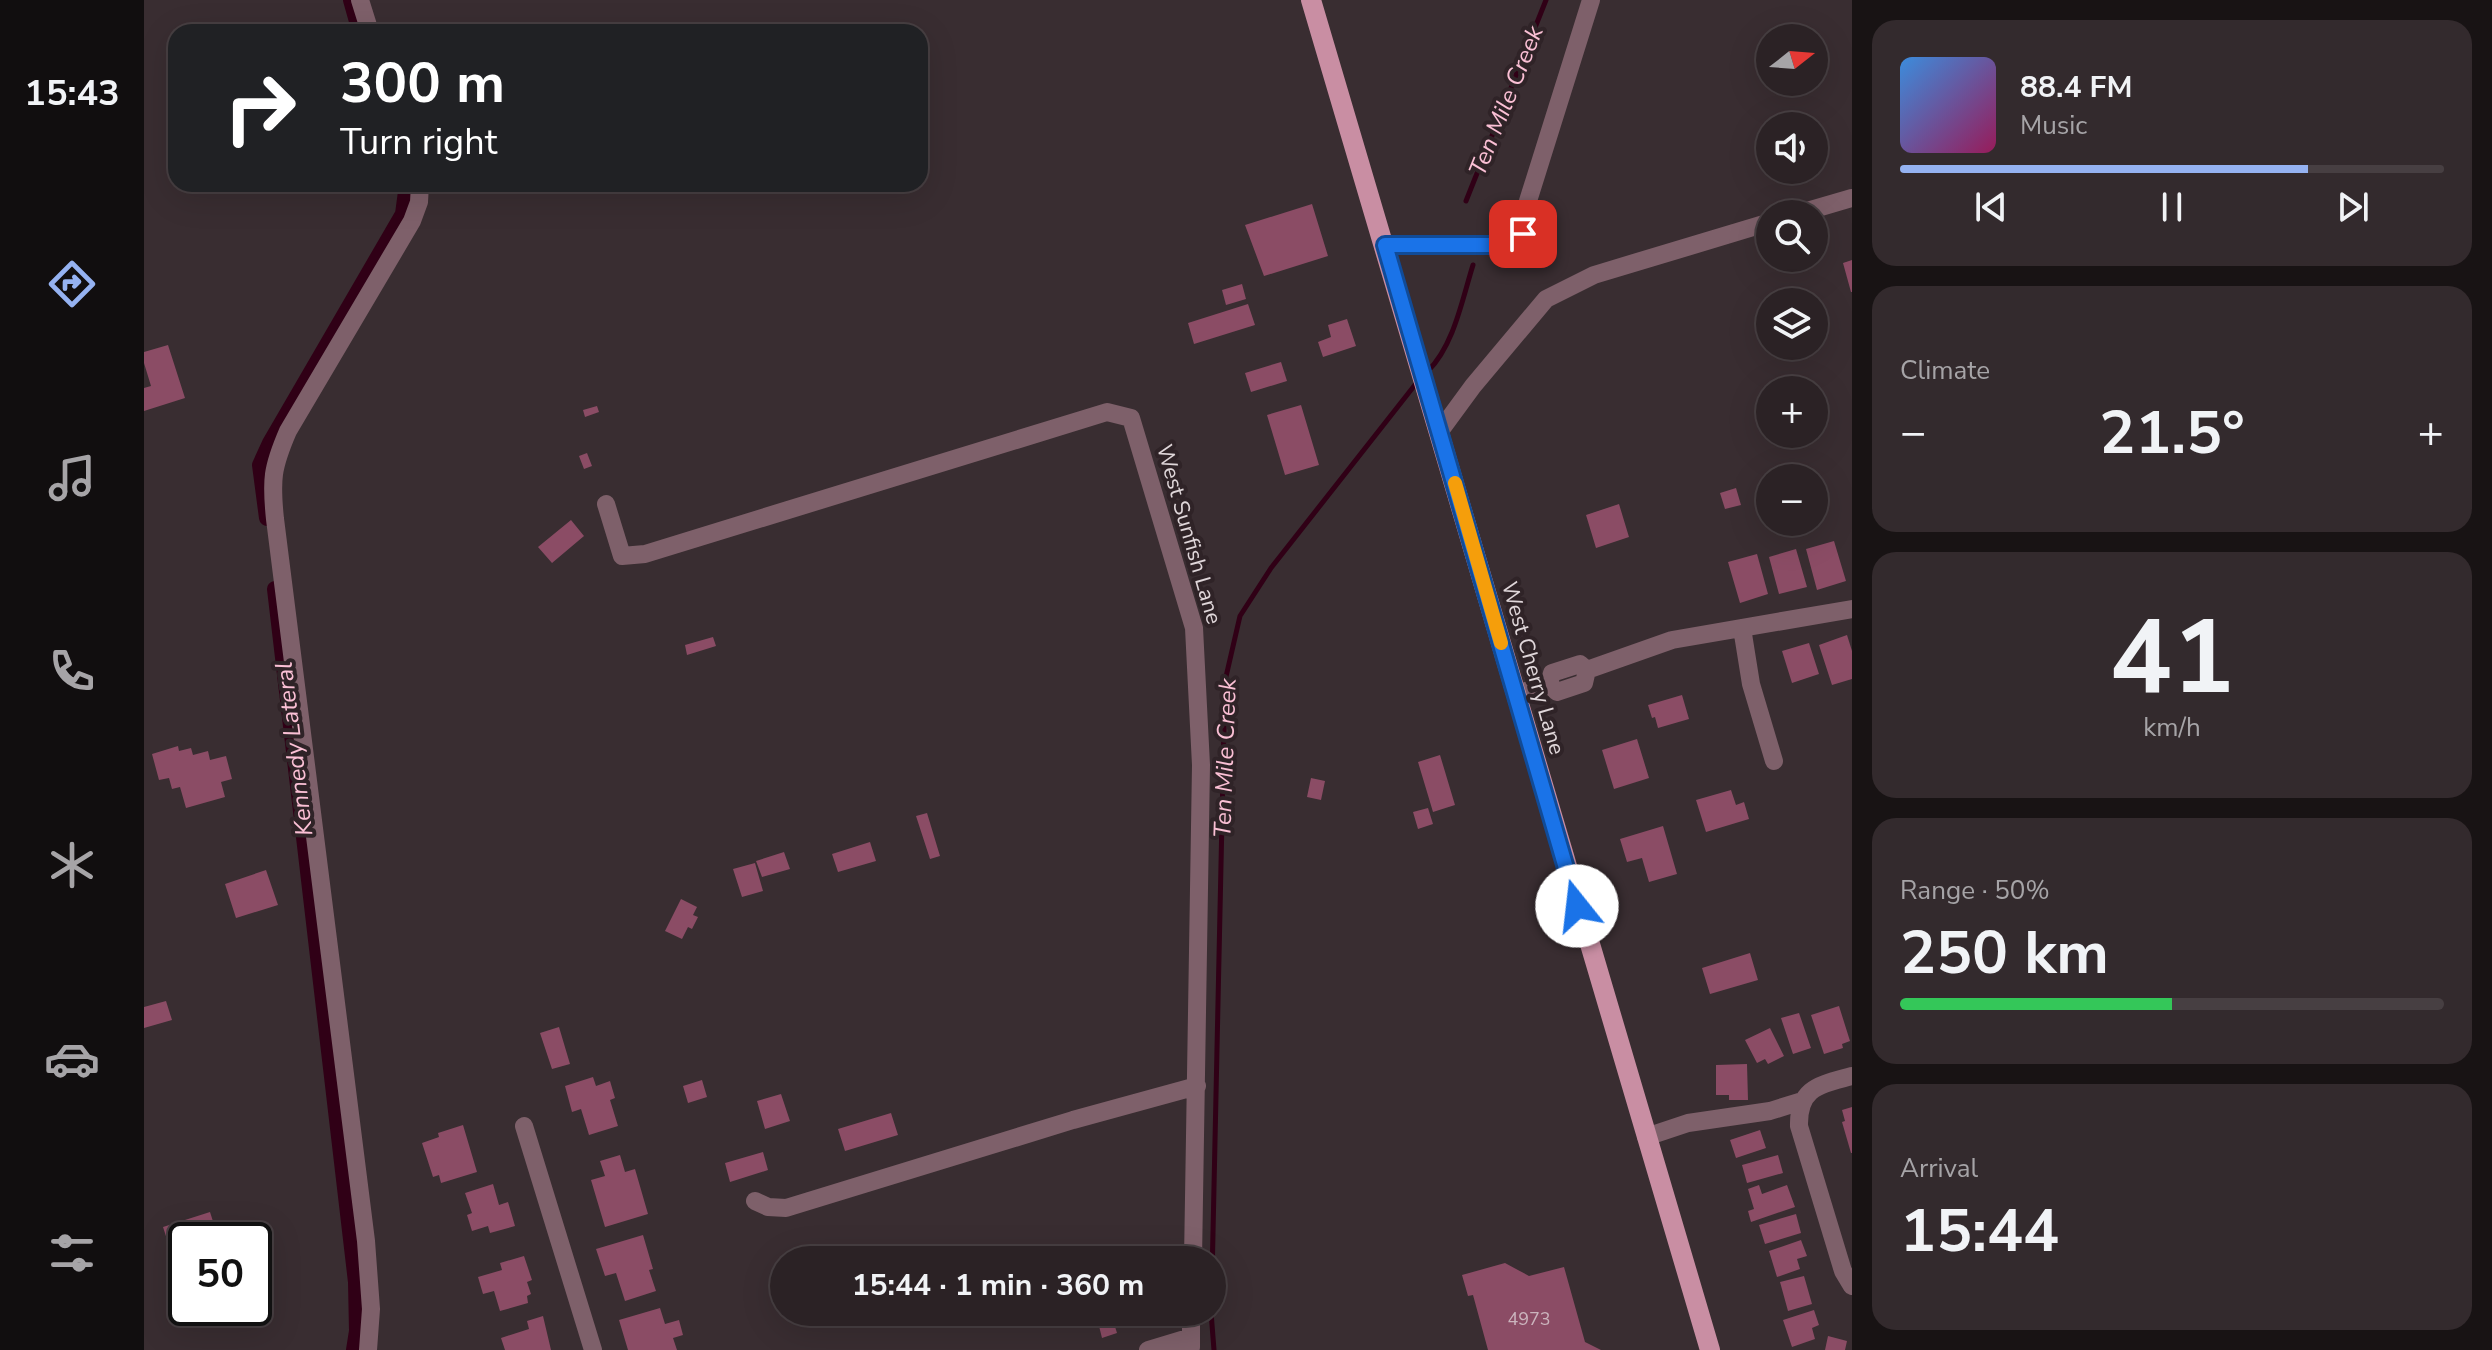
<!DOCTYPE html>
<meta charset="utf-8">
<style>
body{margin:0;font-family:"Nunito Sans",sans-serif;background:#332a2d;color:#f1f3f6;height:100vh;display:flex;flex-direction:column;font-size:30px;white-space:nowrap}
*{box-sizing:border-box;margin:0}
p{font-size:26px;color:#a6a4a7}
.icon{flex:none;width:44px;height:44px;fill:none;stroke:currentColor;stroke-width:2;stroke-linecap:round;stroke-linejoin:round}
.map{position:relative;flex:1;overflow:hidden}
.side{display:flex;flex-direction:column;gap:20px;padding:20px;background:#181314;width:640px}
.side>*{flex:none}
.guide{position:absolute;left:24px;top:24px;width:760px;height:168px;border-radius:24px;box-shadow:0 8px 32px #0002,0 0 0 2px #473f42;background:#202124;color:#fff;overflow:hidden}
.needle{width:52px;rotate:73deg}
.buttons{position:absolute;left:1612px;top:24px;display:grid;gap:16px}
.buttons a{display:grid;place-items:center;width:72px;height:72px;border-radius:50%;background:#2b2225;box-shadow:0 8px 32px #0002,0 0 0 2px #473f42;font-size:40px}
.speed{position:absolute;left:24px;top:1222px;display:flex;gap:16px;font-size:40px;font-weight:700;text-align:center}
.speed>*{display:grid;place-content:center;width:104px;height:104px;border-radius:50%;background:#2b2225;box-shadow:0 8px 32px #0002,0 0 0 2px #473f42;line-height:1}
.speed .limit{border:4px solid #111;border-radius:12px;background:#fff;color:#111}
.pin{position:absolute;display:grid;place-items:center;width:68px;height:68px;color:#fff;margin:-34px;border-radius:16px;box-shadow:0 4px 12px #0006}
.me{position:absolute;width:88px;margin:-44px;rotate:344deg;stroke-linejoin:round;filter:drop-shadow(0 0 6px #0008)}
.turn{display:flex;align-items:center;gap:28px;height:168px;padding:0 40px;font-size:36px}
.turn .icon{width:104px;height:104px;stroke-width:2.5}
.turn b{display:block;font-size:56px;line-height:68px}
.big{font-size:60px;font-weight:700;line-height:1.1}
.side .widget{flex:1;display:flex;flex-direction:column;justify-content:center;gap:12px;min-width:0;padding:0 28px;border-radius:24px;background:#332a2d}
.side .dial{align-items:center;gap:0}
.dial b{font-size:104px;line-height:1}
.song{display:flex;align-items:center;gap:24px}
.cover{width:96px;height:96px;border-radius:12px;background:linear-gradient(135deg,hsl(210 70% 55%),hsl(330 70% 35%))}
.played{height:8px;border-radius:4px;background:linear-gradient(90deg,#95b2f1 75%,#473f42 75%)}
.keys{display:flex;justify-content:space-around;direction:ltr}
.heat{display:flex;justify-content:space-between;align-items:center;font-size:44px;direction:ltr}
.charge{height:12px;border-radius:6px;background:linear-gradient(90deg,#34c759 50%,#473f42 0)}
.trip{position:absolute;left:626px;top:1246px;width:456px;height:80px;border-radius:40px;background:#2b2225;box-shadow:0 8px 32px #0002,0 0 0 2px #473f42;font-weight:700;line-height:80px;text-align:center}
main{display:flex;flex:1;min-height:0}
.tabs{display:flex;flex-direction:column;width:144px;justify-content:space-around;align-items:center;background:#110e0f;color:#a6a4a7}
.tabs .icon{width:56px;height:56px}
.tabs .on{color:#95b2f1}
.tabs b{font-size:36px;color:#f1f3f6}
.map>svg:first-child{display:block}
</style>
<main>
<nav class="tabs">
<b>15:43</b>
<svg class="icon on" aria-label="directions" viewBox="0 0 24 24"><path d="M12 3l9 9-9 9-9-9zM9 14v-3h6M13 9l2 2-2 2"/></svg>
<svg class="icon" aria-label="music" viewBox="0 0 24 24"><path d="M9 18V5l10-2v13"/><circle cx="6" cy="18" r="3"/><circle cx="16" cy="16" r="3"/></svg>
<svg class="icon" aria-label="phone" viewBox="0 0 24 24"><path d="M5 4h4l2 5-3 2q2 4 5 5l2-3 5 2v4C11 20 4 13 5 4z"/></svg>
<svg class="icon" aria-label="climate" viewBox="0 0 24 24"><path d="M12 3v18M4 7l16 10M4 17L20 7"/></svg>
<svg class="icon" aria-label="car" viewBox="0 0 24 24"><path d="M5 17H2v-5l4-1 3-4h7l3 4 3 1v5h-3M9 17h6M6 11h13"/><circle cx="7" cy="17" r="2"/><circle cx="17" cy="17" r="2"/></svg>
<svg class="icon" aria-label="filters" viewBox="0 0 24 24"><path d="M4 7h16M4 17h16"/><circle cx="9" cy="7" r="2"/><circle cx="15" cy="17" r="2"/></svg>
</nav>
<div class="map">
<svg width="1708" height="1350" viewBox="0 0 1708 1350">
<rect width="100%" height="100%" fill="#392d31"/>
<g fill="none" stroke-linecap="round" stroke-linejoin="round">
<path stroke="#300016" stroke-width="5" d="M1322,201L1402,0
M1284,371C1310,345 1318,300 1329,265
M1068,1279L1081,681L1096,616L1127,568L1274,381
M1067,1312L1070,1350"/>
<path stroke="#300016" stroke-width="16" d="M207,0L216,32
M123,518L116,465L126,443L259,214L263,184
M131,589L212,1282L213,1331L210,1350"/>
</g>
<path fill="#8b4c65" d="M1168,204L1184,256L1120,276L1101,225Z
M1708,260V292H1707L1699,263Z
M1098,284L1102,299L1082,305L1078,290Z
M1104,304L1111,325L1050,344L1044,323Z
M1203,319L1212,346L1179,357L1174,342L1187,337L1184,325Z
M24,345L41,398L0,411V388L7,386L0,363V352Z
M1137,362L1143,381L1107,392L1101,373Z
M1157,405L1175,465L1141,475L1123,415Z
M453,406L455,412L441,417L439,410Z
M443,453L448,466L440,469L435,456Z
M1592,488L1597,505L1581,509L1576,493Z
M1475,504L1485,537L1452,548L1442,515Z
M427,520L440,536L408,563L394,547Z
M1690,541L1702,581L1673,590L1662,549Z
M1652,549L1663,587L1635,594L1625,557Z
M1613,554L1624,594L1596,603L1584,562Z
M1703,635L1708,651V679L1688,685L1675,645Z
M569,637L572,646L543,655L541,645Z
M1665,643L1675,674L1648,683L1638,651Z
M1538,695L1545,719L1514,728L1511,717L1508,718L1504,705Z
M1493,739L1505,778L1470,789L1458,750Z
M34,746L35,751L47,748L49,755L64,751L66,760L82,756L88,779L77,782L81,797L42,808L36,787L28,789L25,778L15,780L8,754Z
M1296,755L1311,805L1289,812L1274,762Z
M1167,778L1181,781L1177,800L1163,797Z
M1587,790L1592,805L1600,802L1605,819L1562,832L1552,800Z
M1284,808L1289,824L1274,829L1269,812Z
M783,813L796,856L786,859L772,816Z
M1519,826L1533,874L1505,882L1498,858L1483,862L1476,839Z
M726,842L732,861L694,872L688,854Z
M640,852L646,869L618,877L612,861Z
M611,863L619,891L598,897L589,869Z
M122,870L134,905L92,918L81,884Z
M537,899L553,907L549,915L554,917L548,929L544,927L538,939L521,931Z
M1606,953L1614,980L1566,994L1558,968Z
M22,1001L28,1020L0,1028V1007Z
M1695,1006L1706,1041L1698,1044L1699,1048L1680,1054L1667,1015Z
M1655,1013L1667,1048L1649,1054L1637,1018Z
M415,1027L426,1064L408,1069L396,1033Z
M1626,1028L1640,1056L1624,1064L1621,1059L1613,1063L1601,1040Z
M1603,1064L1604,1100H1585V1095H1572V1065Z
M449,1077L452,1086L466,1081L471,1098L466,1100L474,1126L445,1135L437,1109L428,1112L421,1086Z
M558,1080L563,1097L544,1103L539,1086Z
M637,1094L646,1121L621,1129L613,1101Z
M1708,1107V1153H1707L1698,1122L1701,1121L1698,1110Z
M747,1113L754,1135L701,1151L694,1129Z
M319,1125L333,1172L297,1183L295,1175L289,1177L278,1143L295,1137L294,1133Z
M1616,1130L1622,1148L1592,1158L1586,1140Z
M619,1152L624,1170L586,1182L581,1163Z
M476,1155L481,1172L491,1169L504,1214L461,1227L447,1180L461,1176L456,1161Z
M1634,1155L1639,1173L1603,1183L1598,1165Z
M349,1184L355,1205L364,1202L371,1226L346,1233L344,1226L328,1231L323,1215L328,1213L321,1193Z
M1615,1185L1618,1194L1643,1185L1651,1207L1607,1222L1604,1211L1610,1209L1604,1189Z
M66,1212L75,1240H42V1273L35,1276L19,1227Z
M1652,1214L1657,1233L1621,1244L1615,1225Z
M499,1235L509,1269L505,1270L512,1291L481,1301L472,1273L461,1276L452,1249Z
M1657,1240L1663,1256L1653,1259L1656,1269L1633,1277L1625,1251Z
M380,1256L388,1280L383,1282L387,1294L383,1296L384,1303L356,1311L350,1291L339,1294L334,1277L358,1270L356,1263Z
M1361,1263L1385,1276L1420,1267L1441,1342L1457,1350H1344L1329,1295L1324,1296L1318,1275Z
M1660,1276L1668,1304L1644,1311L1636,1282Z
M516,1308L521,1324L535,1320L539,1335L529,1338L533,1350H484L475,1320Z
M1670,1310L1675,1325L1668,1328L1671,1339L1648,1347L1639,1320Z
M399,1316L407,1350H361L357,1338L385,1329L383,1321Z
M968,1317L973,1333L958,1338L954,1322Z
M1684,1336L1703,1341L1701,1350H1681Z"/>
<g fill="none" stroke-linecap="round" stroke-linejoin="round">
<path stroke="#7e606a" stroke-width="18" d="M216,0L226,32
M1653,214L1708,198
M1241,245H1361C1385,238 1381,223 1384,201L1447,0
M1296,431L1329,386L1402,299L1450,275L1626,222
M462,504L478,556L501,554L963,412L987,418L1050,628L1057,765L1049,1260
M1598,628L1607,684L1630,761
M1436,664L1443,670L1440,683L1413,692L1405,684L1408,673Z
M1443,670L1528,640L1708,609
M1372,694L1405,684
M1708,1076C1676,1085 1654,1087 1655,1126L1699,1271L1708,1286
M380,1126L449,1350
M1502,1137L1544,1123L1626,1111L1658,1101
M611,1201L624,1207L642,1208L929,1120L1053,1086
M1047,1347V1312
M224,1350L227,1309L222,1241L131,519C127,480 128,468 144,431L268,221L275,202L276,184
M1004,1350L1047,1337"/>
<path stroke="#c98ea3" stroke-width="20" d="M1167,0L1566,1350"/>
</g>
<g fill="none" stroke-linecap="round" stroke-linejoin="round">
<g stroke="#114b97" stroke-width="20">
<path id="route" d="M1379,234L1373,241L1361,245H1241L1433,906"/>
</g>
<use href="#route" stroke="#1a73e8" stroke-width="14"/>
<path stroke="#f59e0b" stroke-width="14" d="M1311,483L1357,643"/>
</g>
<g text-anchor="middle" stroke-width="8" stroke-linejoin="round" paint-order="stroke">
<g font-size="18" fill="#cbb4bd">
<text x="1385" y="1325">4973</text>
</g>
<g font-size="22" fill="#e0d7da" stroke="#2f2327">
<text transform="translate(1046 534) rotate(74)" y="8">West Sunfish Lane</text>
<text transform="translate(1390 668) rotate(74)" y="8">West Cherry Lane</text>
</g>
<g font-size="24" font-style="italic" fill="#fbc0d5" stroke="#2f2327">
<text transform="translate(1362 101) rotate(-68)" y="8">Ten Mile Creek</text>
<text transform="translate(150 749) rotate(-97)" y="8">Kennedy Lateral</text>
<text transform="translate(1081 758) rotate(-88)" y="8">Ten Mile Creek</text>
</g>
</g>
</svg>
<div class="buttons">
<a><svg class="needle" viewBox="-14 -14 28 28"><path d="M0-13l5 13h-10z" fill="#e53935"/><path d="M0 13l5-13h-10z" fill="#a6a4a7"/></svg></a>
<a><svg class="icon" aria-label="sound" viewBox="0 0 24 24"><path d="M4 9h4l5-4v14l-5-4H4zM17 9q2 3 0 6"/></svg></a>
<a><svg class="icon" aria-label="search" viewBox="0 0 24 24"><circle cx="10" cy="10" r="6"/><path d="M15 15l6 6"/></svg></a>
<a><svg class="icon" aria-label="layers" viewBox="0 0 24 24"><path d="M12 4l9 5-9 5-9-5zM3 14l9 5 9-5"/></svg></a>
<a>+</a>
<a>−</a>
</div>
<div class="speed"><div class="limit">50</div></div>
<div class="pin" style="left:1379px;top:234px;background:#d93025"><svg class="icon" aria-label="arrive" viewBox="0 0 24 24"><path d="M6 21V4h12l-3 4 3 4H6"/></svg></div>
<svg class="me" style="left:1433px;top:906px" viewBox="-20 -20 40 40"><circle r="19" fill="#fff"/><path d="M0-13L10 11 0 6-10 11z" fill="#1a73e8"/></svg>
<div class="trip">15:44 · 1 min · 360 m</div>
<div class="guide">
<div class="turn"><svg class="icon" aria-label="right" viewBox="0 0 24 24"><path d="M7 20v-9h11M14 6l5 5-5 5"/></svg><div><b>300 m</b>Turn right</div></div>
</div>
</div>
<section class="side">
<div class="widget">
<div class="song"><i class="cover"></i><div><b>88.4 FM</b><p>Music</p></div></div>
<div class="played"></div>
<div class="keys"><svg class="icon" aria-label="previous" viewBox="0 0 24 24"><path d="M18 5L8 12l10 7zM5 5v14"/></svg><svg class="icon" aria-label="pause" viewBox="0 0 24 24"><path d="M8 5v14M16 5v14"/></svg><svg class="icon" aria-label="next" viewBox="0 0 24 24"><path d="M6 5l10 7-10 7zM19 5v14"/></svg></div>
</div>
<div class="widget"><p>Climate</p>
<div class="heat"><a>−</a><b class="big">21.5°</b><a>+</a></div>
</div>
<div class="widget dial"><b>41</b><p>km/h</p></div>
<div class="widget"><p>Range · 50%</p><b class="big">250 km</b><div class="charge"></div></div>
<div class="widget"><p>Arrival</p><b class="big">15:44</b></div>
</section>
</main>
